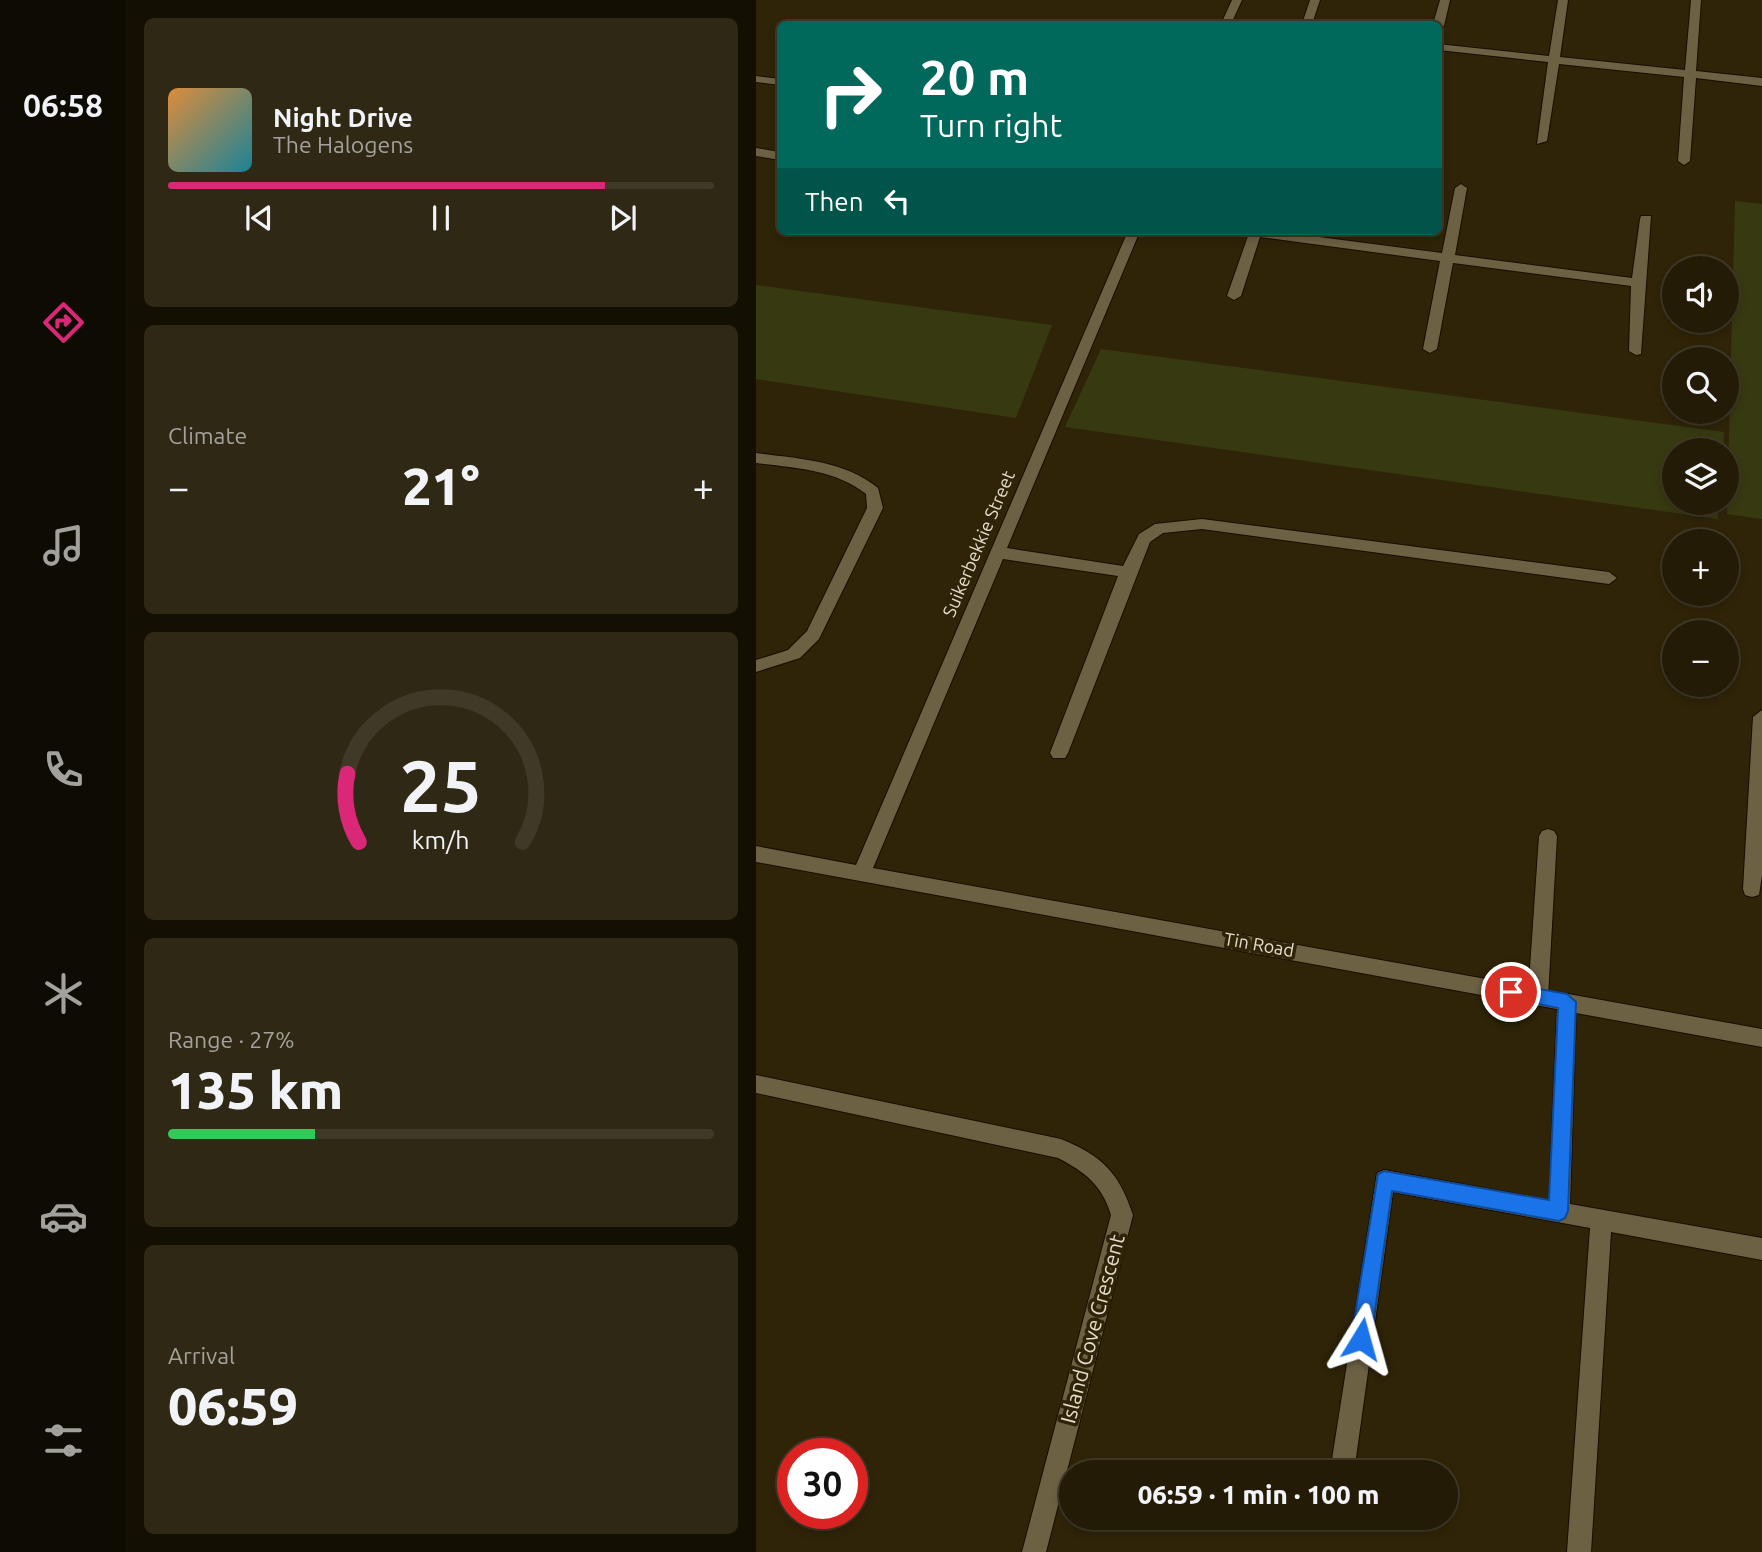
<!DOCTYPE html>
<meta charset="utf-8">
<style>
body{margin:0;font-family:Ubuntu,sans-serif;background:#2f2814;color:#f1f3f6;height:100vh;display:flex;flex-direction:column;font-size:26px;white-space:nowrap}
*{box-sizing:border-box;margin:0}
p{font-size:23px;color:#a3a19b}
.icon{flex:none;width:38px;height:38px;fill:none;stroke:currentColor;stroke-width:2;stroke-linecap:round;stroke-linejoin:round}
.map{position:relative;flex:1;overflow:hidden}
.side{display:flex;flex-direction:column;gap:18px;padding:18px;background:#130f03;width:630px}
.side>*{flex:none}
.guide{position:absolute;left:21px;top:21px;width:665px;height:214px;border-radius:10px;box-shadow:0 4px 10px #0003,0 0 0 2px #403928;background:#00695c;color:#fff;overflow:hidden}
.tools{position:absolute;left:906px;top:256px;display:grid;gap:14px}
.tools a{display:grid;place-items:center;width:77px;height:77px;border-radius:50%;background:#231b06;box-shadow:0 4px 10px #0003,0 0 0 2px #403928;font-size:35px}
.speed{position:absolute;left:21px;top:1438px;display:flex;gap:14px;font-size:35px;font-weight:700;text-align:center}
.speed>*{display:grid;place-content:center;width:91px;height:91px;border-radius:50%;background:#231b06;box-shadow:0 4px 10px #0003,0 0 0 2px #403928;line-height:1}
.speed .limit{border:10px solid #d22;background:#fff;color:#111}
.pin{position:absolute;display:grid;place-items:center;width:60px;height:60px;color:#fff;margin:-30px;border:4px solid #fff;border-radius:50%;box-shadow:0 2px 7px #0007}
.me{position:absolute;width:77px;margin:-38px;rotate:8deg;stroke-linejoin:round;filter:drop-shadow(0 0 5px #0008)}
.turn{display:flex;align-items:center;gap:24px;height:147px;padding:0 28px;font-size:32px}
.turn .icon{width:91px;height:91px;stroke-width:2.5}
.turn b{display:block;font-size:49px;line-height:60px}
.then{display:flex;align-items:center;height:66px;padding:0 28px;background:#0003;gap:14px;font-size:26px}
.big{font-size:52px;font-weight:800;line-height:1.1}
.side .card{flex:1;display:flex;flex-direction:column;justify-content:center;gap:10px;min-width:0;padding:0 24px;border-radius:10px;background:#2f2814}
.side .dial{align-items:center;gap:0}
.dial svg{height:182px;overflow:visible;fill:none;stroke:#403928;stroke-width:7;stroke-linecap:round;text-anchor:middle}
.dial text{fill:#f1f3f6;stroke:none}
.song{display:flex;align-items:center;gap:21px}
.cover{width:84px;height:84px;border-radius:10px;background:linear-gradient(135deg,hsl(30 70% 55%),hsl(190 70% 35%))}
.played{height:7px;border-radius:4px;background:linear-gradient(90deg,#db2777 80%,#403928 80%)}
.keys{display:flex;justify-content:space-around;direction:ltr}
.heat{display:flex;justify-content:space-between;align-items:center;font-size:38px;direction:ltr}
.charge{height:10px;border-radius:5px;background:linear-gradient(90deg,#34c759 27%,#403928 0)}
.trip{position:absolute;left:303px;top:1460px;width:399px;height:70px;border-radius:35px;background:#231b06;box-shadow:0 4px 10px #0003,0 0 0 2px #403928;font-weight:800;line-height:70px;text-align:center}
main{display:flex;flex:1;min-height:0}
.tab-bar{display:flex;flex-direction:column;width:126px;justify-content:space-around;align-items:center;background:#0e0b02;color:#a3a19b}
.tab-bar .icon{width:49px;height:49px}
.tab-bar .active{color:#db2777}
.tab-bar b{font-size:32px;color:#f1f3f6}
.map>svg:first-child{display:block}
</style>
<main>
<nav class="tab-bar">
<b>06:58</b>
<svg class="icon active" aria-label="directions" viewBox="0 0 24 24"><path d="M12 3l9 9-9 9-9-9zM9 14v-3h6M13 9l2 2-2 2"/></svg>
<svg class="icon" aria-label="music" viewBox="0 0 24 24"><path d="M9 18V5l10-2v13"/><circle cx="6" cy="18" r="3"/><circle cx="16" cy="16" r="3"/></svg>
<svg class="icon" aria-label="phone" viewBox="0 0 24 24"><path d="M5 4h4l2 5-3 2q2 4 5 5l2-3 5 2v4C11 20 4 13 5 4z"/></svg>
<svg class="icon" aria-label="climate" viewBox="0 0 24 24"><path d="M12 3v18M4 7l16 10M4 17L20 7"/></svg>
<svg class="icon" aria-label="car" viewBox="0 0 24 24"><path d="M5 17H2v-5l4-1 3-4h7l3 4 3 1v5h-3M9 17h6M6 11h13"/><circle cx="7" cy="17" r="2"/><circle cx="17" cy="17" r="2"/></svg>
<svg class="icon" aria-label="filters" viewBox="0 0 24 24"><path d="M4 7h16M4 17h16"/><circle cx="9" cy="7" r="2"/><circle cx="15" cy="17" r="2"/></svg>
</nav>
<section class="side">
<div class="card">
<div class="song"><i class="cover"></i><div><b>Night Drive</b><p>The Halogens</p></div></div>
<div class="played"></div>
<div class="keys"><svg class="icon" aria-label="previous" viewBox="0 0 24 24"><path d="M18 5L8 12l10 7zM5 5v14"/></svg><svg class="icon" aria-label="pause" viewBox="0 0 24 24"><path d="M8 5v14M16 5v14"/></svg><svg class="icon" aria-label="next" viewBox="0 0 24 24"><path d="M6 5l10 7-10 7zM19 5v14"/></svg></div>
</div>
<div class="card"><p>Climate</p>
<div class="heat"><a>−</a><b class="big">21°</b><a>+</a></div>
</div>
<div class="card dial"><svg viewBox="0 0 100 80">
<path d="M14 69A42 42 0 1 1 86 69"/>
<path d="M14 69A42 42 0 0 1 9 39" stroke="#db2777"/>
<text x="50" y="56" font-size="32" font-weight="700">25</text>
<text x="50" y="72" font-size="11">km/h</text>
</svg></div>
<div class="card"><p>Range · 27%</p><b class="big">135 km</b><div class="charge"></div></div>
<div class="card"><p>Arrival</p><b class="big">06:59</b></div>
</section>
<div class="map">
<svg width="1006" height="1552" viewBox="0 0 1006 1552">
<rect width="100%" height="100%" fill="#2f2408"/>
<path fill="#373911" d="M979,201L1006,204V519L971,514Z
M0,285L296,325L260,418L0,379Z
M345,349L968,432L967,450H919V502H963L962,519L309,427Z"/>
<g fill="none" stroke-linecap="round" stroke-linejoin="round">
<g stroke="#170d00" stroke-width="2">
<path id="service" d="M792,829L798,831L801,836L792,997L789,1003L782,1006L775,1003L772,997L783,836L786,831Z"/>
</g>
<g stroke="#170d00" stroke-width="2">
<path id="minor" d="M476,0H486L475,24H465Z
M554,0H564L556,24H546Z
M684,0H694L688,26L682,29V24H677Z
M802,0H812L804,57L929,70L935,0H945L940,71L1006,78V86L940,78L934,161L928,165L922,161L928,77L803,64L791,141L781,144L792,62L682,50V44L793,56Z
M0,76L24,79V85L0,82Z
M0,148L24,152V160L0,156Z
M705,184L711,188L699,255L876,278L884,219L885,216H895L885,354L880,355L873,351L875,286L697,263L681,349L674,353L667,349L684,261L504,237L485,296L478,300L471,296L492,236L481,231H517L686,253L699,188Z
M372,231H384L251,548L367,566L383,534L399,524L446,519L853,572L861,578L853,584L446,529L407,533L394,542L312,753L309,758H297L294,753L362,576L247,559L117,868L1006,1029V1047L820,1013L814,1204L1006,1238V1260L855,1232L835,1552H811L834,1228L637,1192L598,1472H574L621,1173L628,1170L793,1200L801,1009L0,862V846L100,865Z
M0,453C43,459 87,460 122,488L127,508L63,639L44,658L0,672V660L32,650L51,631L111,508L110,494C78,469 39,468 0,463Z
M1006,710V875L1003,895L996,897L989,895L987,889L997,717Z
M0,1075L305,1139C347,1156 363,1173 377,1215L290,1552H266L355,1215C346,1185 329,1172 302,1158L0,1093Z"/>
</g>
<use href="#service" fill="#6d6144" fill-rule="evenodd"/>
<use href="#minor" fill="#6d6144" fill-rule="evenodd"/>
</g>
<path fill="#1a73e8" stroke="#114b97" stroke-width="2" d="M755,984L811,994L820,1002L812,1211L809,1218L803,1221L636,1191L615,1339L612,1346L605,1349L598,1346L595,1339L622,1174L628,1171L793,1200L802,1008L749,997L746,992Z"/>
<g text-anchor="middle" stroke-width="7" stroke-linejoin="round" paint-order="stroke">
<g font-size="18" fill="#e4ddcd" stroke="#2f2408">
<text transform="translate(223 544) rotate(-67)" y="6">Suikerbekkie Street</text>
<text transform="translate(503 945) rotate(10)" y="6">Tin Road</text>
</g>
<g font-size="21" fill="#e4ddcd" stroke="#2f2408">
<text transform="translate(337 1329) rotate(-75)" y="7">Island Cove Crescent</text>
</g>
</g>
</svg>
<div class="tools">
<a><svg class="icon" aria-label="sound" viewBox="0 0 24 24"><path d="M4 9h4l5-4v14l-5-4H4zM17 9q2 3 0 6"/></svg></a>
<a><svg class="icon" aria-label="search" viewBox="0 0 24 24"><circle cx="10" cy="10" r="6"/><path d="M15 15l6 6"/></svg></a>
<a><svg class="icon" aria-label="layers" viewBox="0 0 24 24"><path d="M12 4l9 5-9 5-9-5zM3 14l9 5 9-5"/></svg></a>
<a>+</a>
<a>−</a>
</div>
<div class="speed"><div class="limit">30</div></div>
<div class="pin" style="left:755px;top:992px;background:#d93025"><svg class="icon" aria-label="arrive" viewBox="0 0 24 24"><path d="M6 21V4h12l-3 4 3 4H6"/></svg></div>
<svg class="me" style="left:605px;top:1339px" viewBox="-20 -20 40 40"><path d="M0-17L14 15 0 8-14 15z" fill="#1a73e8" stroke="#fff" stroke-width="4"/></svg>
<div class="trip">06:59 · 1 min · 100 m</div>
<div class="guide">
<div class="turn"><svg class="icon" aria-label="right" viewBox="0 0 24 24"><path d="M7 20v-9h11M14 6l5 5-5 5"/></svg><div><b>20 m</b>Turn right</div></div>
<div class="then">Then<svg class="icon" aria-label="left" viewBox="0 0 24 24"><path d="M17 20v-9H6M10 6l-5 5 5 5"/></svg></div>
</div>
</div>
</main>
